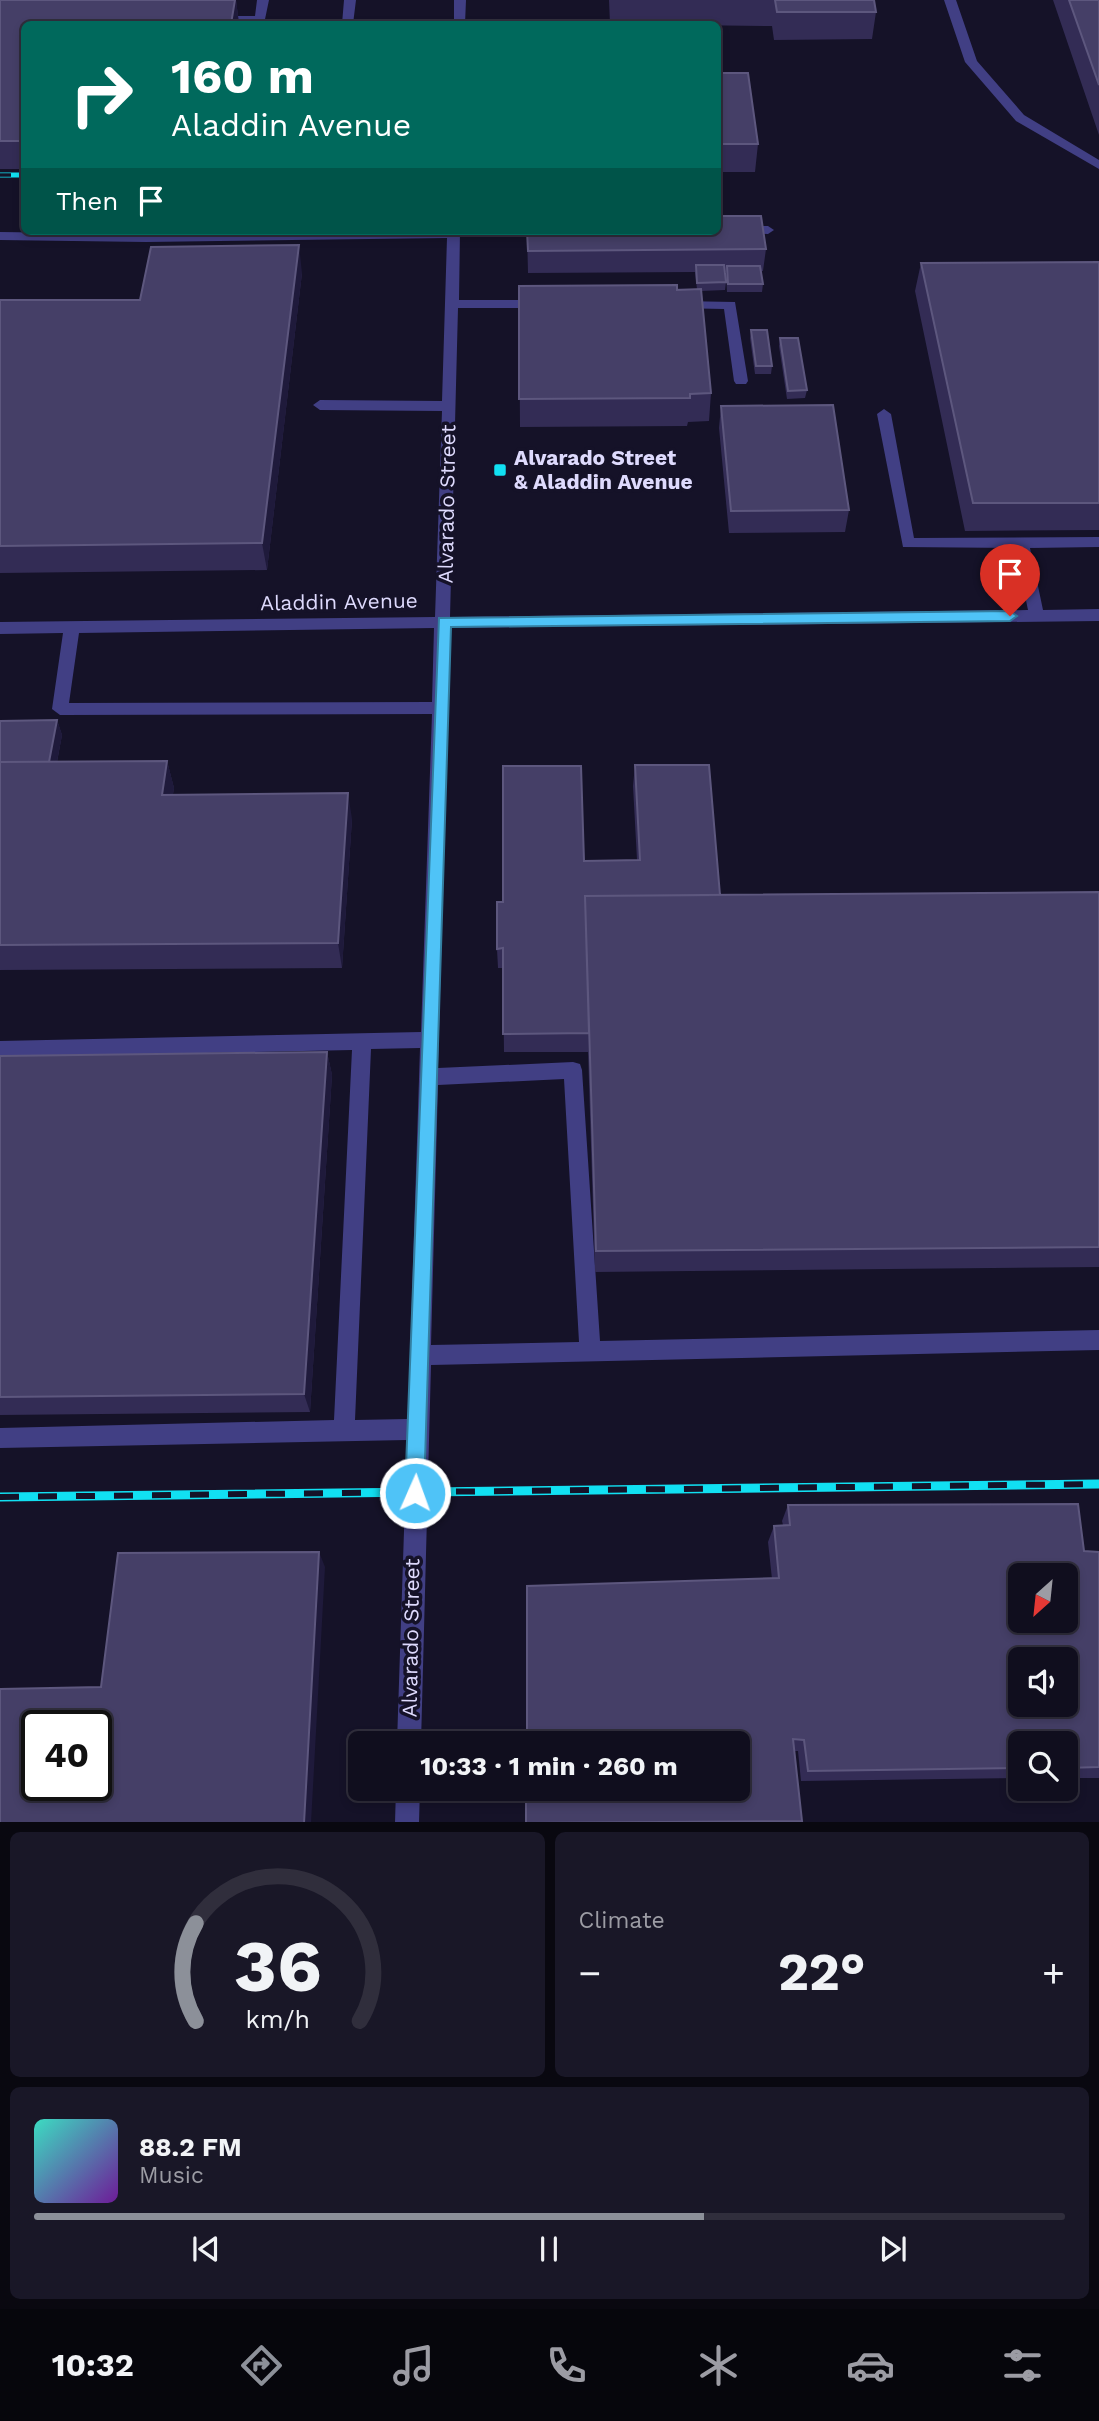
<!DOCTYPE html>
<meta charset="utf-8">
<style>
body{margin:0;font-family:"Work Sans",sans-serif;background:#191727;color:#f1f3f6;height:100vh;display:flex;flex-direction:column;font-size:26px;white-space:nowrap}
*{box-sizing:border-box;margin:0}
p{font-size:23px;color:#9c9ca4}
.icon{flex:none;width:38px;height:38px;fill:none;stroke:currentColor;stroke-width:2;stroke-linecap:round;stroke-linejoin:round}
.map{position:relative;height:1822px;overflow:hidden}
.panel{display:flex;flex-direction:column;gap:10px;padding:10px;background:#090810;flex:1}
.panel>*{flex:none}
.top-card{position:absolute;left:21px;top:21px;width:700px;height:214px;border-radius:10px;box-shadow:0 4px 10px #0003,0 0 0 2px #302e3c;background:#00695c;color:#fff;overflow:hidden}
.needle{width:46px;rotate:207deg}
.fabs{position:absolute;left:1008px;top:1563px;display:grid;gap:14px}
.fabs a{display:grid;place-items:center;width:70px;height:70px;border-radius:10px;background:#100e1e;box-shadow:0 4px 10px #0003,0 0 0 2px #302e3c;font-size:35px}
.speed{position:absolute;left:21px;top:1710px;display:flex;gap:14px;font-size:35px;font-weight:700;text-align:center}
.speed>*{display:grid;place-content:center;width:91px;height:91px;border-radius:50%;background:#100e1e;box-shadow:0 4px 10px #0003,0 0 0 2px #302e3c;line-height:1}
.speed .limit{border:4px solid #111;border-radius:10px;background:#fff;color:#111}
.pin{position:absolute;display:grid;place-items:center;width:60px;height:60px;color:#fff;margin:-72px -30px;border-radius:50% 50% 50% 0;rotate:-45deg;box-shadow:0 0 7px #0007}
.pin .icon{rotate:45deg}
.me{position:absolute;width:77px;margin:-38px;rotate:2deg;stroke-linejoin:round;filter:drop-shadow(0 0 5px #0008)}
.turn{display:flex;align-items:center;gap:24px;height:147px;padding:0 35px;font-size:32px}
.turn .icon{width:91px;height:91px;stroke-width:2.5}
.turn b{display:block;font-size:49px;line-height:60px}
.then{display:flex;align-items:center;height:66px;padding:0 35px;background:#0003;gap:14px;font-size:26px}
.big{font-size:52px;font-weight:700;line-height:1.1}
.panel .widget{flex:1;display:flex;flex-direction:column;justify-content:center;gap:10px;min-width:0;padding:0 24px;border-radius:10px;background:#191727}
.panel .dial{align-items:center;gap:0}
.dial svg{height:182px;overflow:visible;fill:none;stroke:#302e3c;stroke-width:7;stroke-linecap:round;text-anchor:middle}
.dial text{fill:#f1f3f6;stroke:none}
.song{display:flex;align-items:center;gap:21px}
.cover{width:84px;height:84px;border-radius:10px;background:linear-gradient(135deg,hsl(170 70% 55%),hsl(280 70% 35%))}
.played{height:7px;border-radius:4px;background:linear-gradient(90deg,#8c9099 65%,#302e3c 65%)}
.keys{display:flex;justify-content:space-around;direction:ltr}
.heat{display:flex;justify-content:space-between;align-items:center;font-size:38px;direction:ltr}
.panel .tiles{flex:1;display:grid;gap:10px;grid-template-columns:1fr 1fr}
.widget:last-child{grid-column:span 2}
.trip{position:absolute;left:348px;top:1731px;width:402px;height:70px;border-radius:10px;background:#100e1e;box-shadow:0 4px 10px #0003,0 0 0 2px #302e3c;font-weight:700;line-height:70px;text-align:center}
.tabs{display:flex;height:112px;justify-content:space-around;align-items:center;background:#06060c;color:#9c9ca4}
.tabs .icon{width:49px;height:49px}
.tabs .on{color:#8c9099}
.tabs b{font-size:32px;color:#f1f3f6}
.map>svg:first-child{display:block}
</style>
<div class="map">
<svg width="1099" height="1823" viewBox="0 0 1099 1823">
<rect width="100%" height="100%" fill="#151228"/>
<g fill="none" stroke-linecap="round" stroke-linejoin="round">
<path fill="#413f84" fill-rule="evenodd" d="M257,0H269L264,24L214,22L208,19L214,16H255Z
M344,0H356L353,24H342Z
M454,0H466L465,24H454Z
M944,0H956L977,61L1024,115L1099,160V169L1016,121L965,62Z
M718,225L768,226L774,230L768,234L713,232L718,231Z
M460,231L459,300H543L550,304L543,308H458L450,617L1028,610L1015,548L903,547L877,414L884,409L891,414L914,538L1099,537V547L1030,548L1043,610L1099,609V621L450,628L438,1068L573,1062L580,1064L582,1070L600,1341L1099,1330V1350L431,1365L421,1743H397L407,1440L0,1448V1428L334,1420L352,1050L0,1057V1041L421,1032L432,714L60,715L52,709L63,633L0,634V622L435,617L442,411L320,410L313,405L320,400L442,401L447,238L146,242L0,240V232L146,234ZM434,628L432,702L69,703L79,633ZM420,1048L408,1419L355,1420L371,1049ZM564,1079L579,1342L431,1345L438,1085Z
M679,301L735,302L748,381L746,384H736L734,381L724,309L674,308V302Z
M396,1788H420L419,1823H395Z"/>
<g stroke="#11e0f2" stroke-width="5">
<path id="rail-far1" d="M0,175H24"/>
</g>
<g stroke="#11e0f2" stroke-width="9">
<path id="rail" d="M0,1497L1099,1484"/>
</g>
<use href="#rail-far1" stroke="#151228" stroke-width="3.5" stroke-dasharray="11" stroke-linecap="butt"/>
<use href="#rail" stroke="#151228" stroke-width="6" stroke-dasharray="19" stroke-linecap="butt"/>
</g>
<path fill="#332c55" d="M0,0H236L239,24H24V169H0Z
M609,0H874L876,12L872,39L774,40L772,26L610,24Z
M1053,0H1099V135Z
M718,73L758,144L755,172H718Z
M527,231L766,249L763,271H761L763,284L762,292H727L726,272H725L726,282L725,290L701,291L711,393L709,421L688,422L687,426L520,427L519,286L697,289L695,272L528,273Z
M1099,262V530L965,531L915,291L921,263Z
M302,273L267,570L0,573V300H140Z
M751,330L772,366L771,374H755L750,338Z
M780,338L807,390L805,398L787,399L779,346Z
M721,406L849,510L845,532L729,533L719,428Z
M57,720L62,735L57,762L167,761L174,788L173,794L352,819L342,968L0,970V721Z
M635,765L720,895L1099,892V1267L595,1272L588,1051V1052H504L503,968H498L497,949L503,902L584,861L637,860L633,786Z
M327,1052L332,1075L310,1412L0,1415V1056Z
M788,1505L1084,1551L1099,1552V1778H1066V1743H1020V1778L801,1781L798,1751H794L802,1821L801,1823H526L772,1579L768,1542L774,1526L783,1525L782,1521Z"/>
<path fill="#1f1a3b" d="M235,0H236L239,24H231Z
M299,245L302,273L267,570L262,543Z
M57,720L62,735L52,788L47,774Z
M167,761L174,788L169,820L162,795Z
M348,793L352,819L342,968L338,943Z
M327,1052L332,1075L310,1412L304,1394Z
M319,1552L325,1567L311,1823H304Z"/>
<path fill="#453f67" stroke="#5d577e" stroke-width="2" fill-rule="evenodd" d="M0,0H235L231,24H24V141H0Z
M775,0H874L876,12H777Z
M1069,0H1099V85Z
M718,73H748L758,144H718Z
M718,216H761L766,249L528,251L527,231H718Z
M299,245L262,543L0,546V300H140L151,247Z
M1099,262V503H973L921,263Z
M696,265H724L726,282L697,283Z
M727,266H760L763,284H728Z
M677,285V290L701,289L711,393L690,394V398L519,399V286Z
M751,330H767L772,366H756Z
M780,338H798L807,390L788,391Z
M833,405L849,510L731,511L721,406Z
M57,720L49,762H0V721Z
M167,761L162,795L348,793L338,943L0,945V762Z
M635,765H709L720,895L585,896L589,1033L503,1034V948L497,949V902H503V766H581L584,861L640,860Z
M1099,892V1247L596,1251L585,896Z
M327,1052L304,1394L0,1397V1056Z
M1078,1504L1084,1551L1099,1552V1767L1066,1768V1743H1020V1768L808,1771L804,1740L793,1739L802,1821L526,1823V1788H738V1743H527V1586L779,1578L774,1526L790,1525L788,1505ZM1020,1575H1066V1620H1020ZM1020,1659H1066V1704H1020Z
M319,1552L304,1823H0V1689L101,1687L118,1553ZM37,1726H96V1785H37Z"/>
<path fill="#4fc3f7" stroke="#337fa1" stroke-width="2" d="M1010,611L1017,616L1010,621L451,627L424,1493L421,1500L415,1503L408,1500L405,1493L439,618Z"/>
<rect fill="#11e0f2" stroke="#151228" stroke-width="2.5" x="493" y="463" width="14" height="14" rx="3.5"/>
<g text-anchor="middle" stroke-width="7" stroke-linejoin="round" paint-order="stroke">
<g font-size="21" font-weight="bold" fill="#dedafd" stroke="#151228" text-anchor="start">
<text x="514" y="465">Alvarado Street<tspan x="514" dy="24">&amp; Aladdin Avenue</tspan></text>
</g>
<g font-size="21" fill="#dedafd" stroke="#151228">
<text transform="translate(447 504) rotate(-89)" y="7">Alvarado Street</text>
<text transform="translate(339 602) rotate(-1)" y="7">Aladdin Avenue</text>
<text transform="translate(411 1638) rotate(-89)" y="7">Alvarado Street</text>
</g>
</g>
</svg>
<div class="fabs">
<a><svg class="needle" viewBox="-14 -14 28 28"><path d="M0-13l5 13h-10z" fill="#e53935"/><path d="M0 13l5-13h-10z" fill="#9c9ca4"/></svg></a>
<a><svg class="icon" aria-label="sound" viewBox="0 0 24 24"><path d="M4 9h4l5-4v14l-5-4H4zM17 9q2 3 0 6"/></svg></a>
<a><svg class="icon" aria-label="search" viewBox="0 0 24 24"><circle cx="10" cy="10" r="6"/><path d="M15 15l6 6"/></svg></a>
</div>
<div class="speed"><div class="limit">40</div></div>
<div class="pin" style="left:1010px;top:616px;background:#d93025"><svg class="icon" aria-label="arrive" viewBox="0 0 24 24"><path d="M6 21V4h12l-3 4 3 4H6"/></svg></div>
<svg class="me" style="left:415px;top:1493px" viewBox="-20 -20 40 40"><circle r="17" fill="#4fc3f7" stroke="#fff" stroke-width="3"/><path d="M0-11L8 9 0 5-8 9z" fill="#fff"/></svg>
<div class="trip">10:33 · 1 min · 260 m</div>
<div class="top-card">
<div class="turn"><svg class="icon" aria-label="right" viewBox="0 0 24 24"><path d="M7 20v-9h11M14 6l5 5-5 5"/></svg><div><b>160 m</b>Aladdin Avenue</div></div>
<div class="then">Then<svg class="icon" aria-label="arrive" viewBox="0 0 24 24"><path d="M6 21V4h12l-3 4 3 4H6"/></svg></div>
</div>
</div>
<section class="panel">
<div class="tiles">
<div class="widget dial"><svg viewBox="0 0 100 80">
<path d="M14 69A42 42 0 1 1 86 69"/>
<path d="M14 69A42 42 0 0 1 14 26" stroke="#8c9099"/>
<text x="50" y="56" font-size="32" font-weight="700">36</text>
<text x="50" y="72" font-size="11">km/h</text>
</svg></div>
<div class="widget"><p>Climate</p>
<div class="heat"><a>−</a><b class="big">22°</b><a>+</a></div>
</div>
<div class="widget">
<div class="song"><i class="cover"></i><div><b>88.2 FM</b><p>Music</p></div></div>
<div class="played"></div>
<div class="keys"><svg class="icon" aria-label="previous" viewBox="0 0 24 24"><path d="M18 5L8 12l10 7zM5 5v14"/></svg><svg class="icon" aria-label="pause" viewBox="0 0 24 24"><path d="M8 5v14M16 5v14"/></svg><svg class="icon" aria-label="next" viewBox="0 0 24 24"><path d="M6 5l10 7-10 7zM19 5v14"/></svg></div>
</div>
</div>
</section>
<nav class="tabs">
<b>10:32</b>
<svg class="icon on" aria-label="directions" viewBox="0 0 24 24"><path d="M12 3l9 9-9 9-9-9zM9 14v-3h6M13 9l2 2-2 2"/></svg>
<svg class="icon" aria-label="music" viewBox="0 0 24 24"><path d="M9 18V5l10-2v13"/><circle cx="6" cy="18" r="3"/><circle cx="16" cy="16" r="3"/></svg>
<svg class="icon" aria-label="phone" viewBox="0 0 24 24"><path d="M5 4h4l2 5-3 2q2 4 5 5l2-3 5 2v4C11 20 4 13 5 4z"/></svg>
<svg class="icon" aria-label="climate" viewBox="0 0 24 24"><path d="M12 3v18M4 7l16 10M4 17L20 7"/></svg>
<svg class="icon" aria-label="car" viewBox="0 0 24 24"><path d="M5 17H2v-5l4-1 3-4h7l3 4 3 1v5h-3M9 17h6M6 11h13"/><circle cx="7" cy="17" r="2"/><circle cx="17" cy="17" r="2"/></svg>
<svg class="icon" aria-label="filters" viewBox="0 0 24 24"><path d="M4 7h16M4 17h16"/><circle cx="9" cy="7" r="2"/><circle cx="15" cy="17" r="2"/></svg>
</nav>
